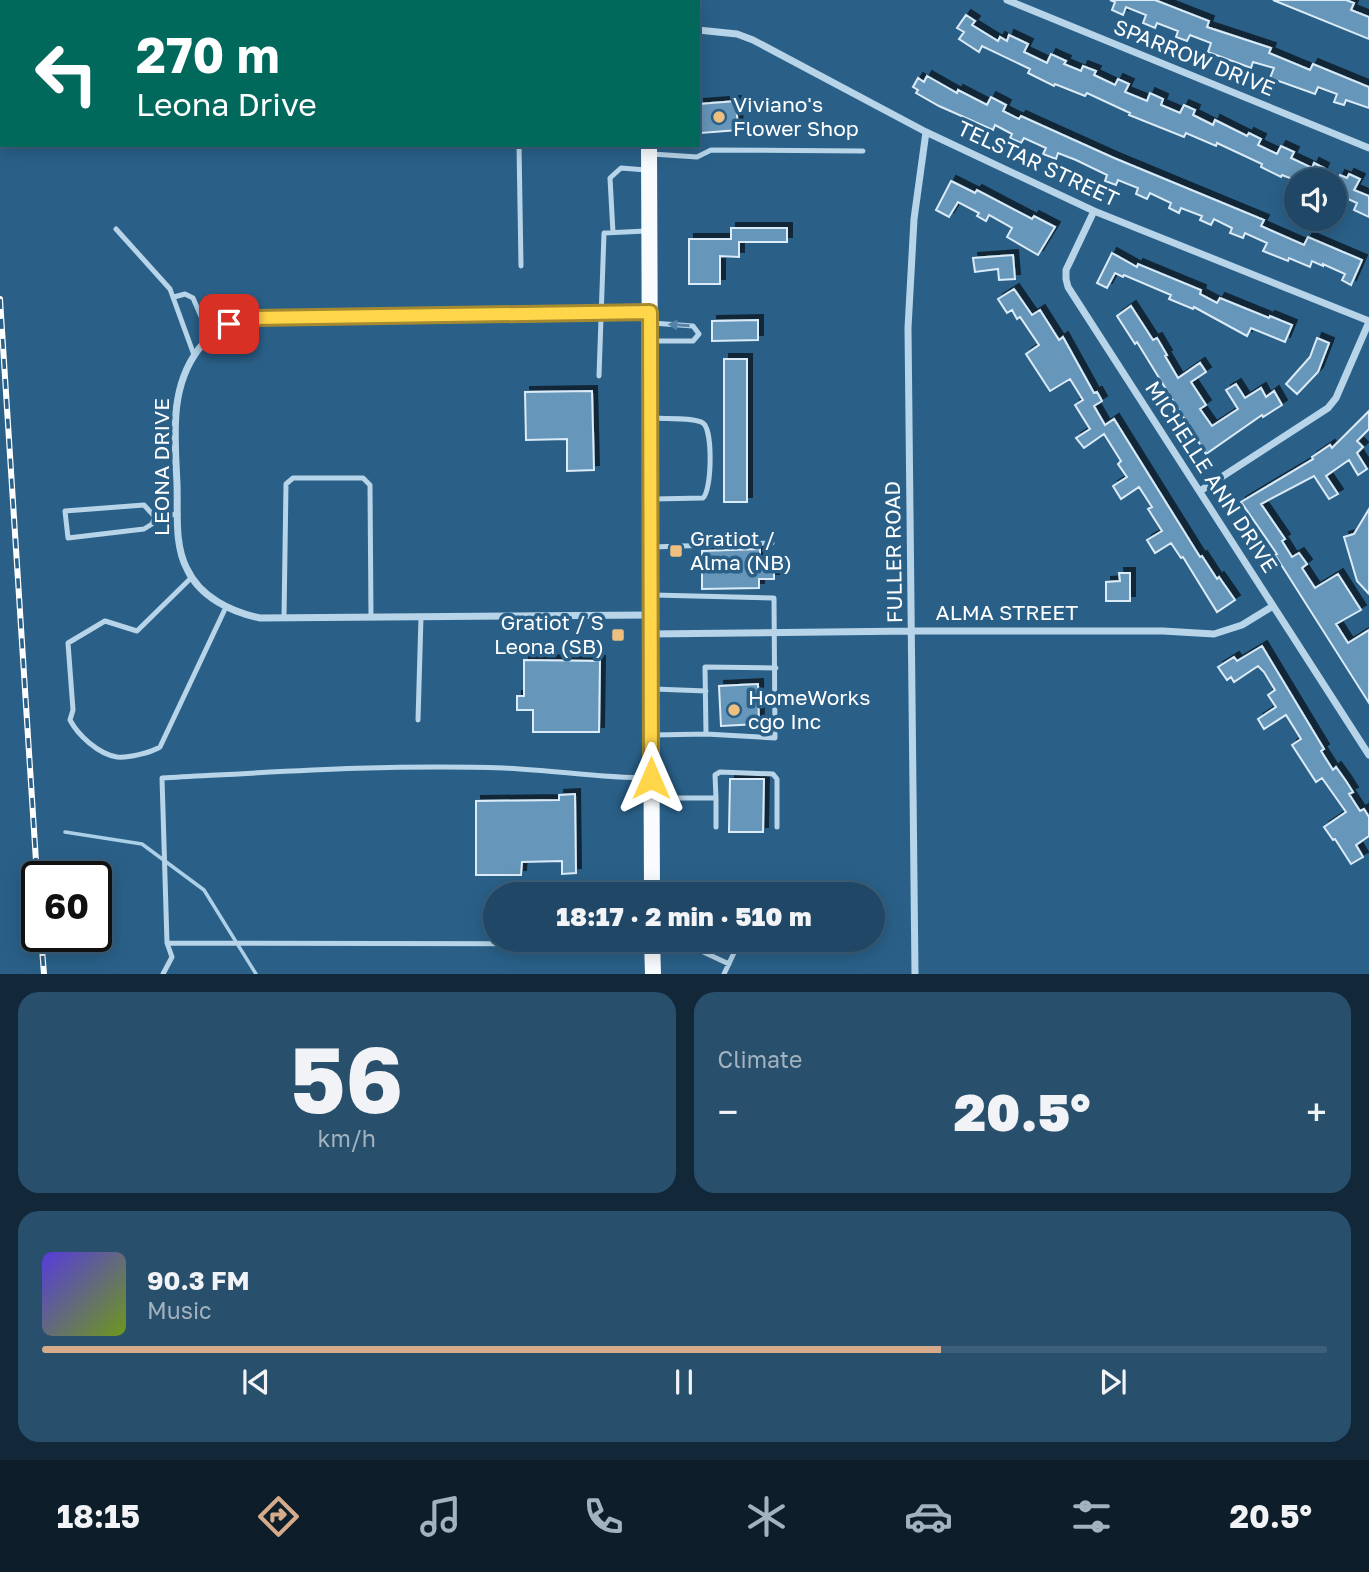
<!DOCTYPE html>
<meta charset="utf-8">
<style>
body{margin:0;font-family:"Golos Text",sans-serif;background:#284f6c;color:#f1f3f6;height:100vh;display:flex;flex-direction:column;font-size:26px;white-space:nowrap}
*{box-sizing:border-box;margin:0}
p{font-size:23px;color:#a2b2bf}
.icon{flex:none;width:38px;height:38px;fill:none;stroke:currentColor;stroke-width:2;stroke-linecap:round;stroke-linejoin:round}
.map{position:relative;height:974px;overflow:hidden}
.side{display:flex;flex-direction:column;gap:18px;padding:18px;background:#122838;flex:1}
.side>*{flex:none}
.hud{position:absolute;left:0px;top:0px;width:700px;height:147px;box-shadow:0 4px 18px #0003,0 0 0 2px #3d607a;background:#00695c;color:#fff;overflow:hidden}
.tools{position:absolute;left:1284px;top:168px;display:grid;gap:14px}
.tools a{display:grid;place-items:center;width:63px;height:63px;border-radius:50%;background:#204866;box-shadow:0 4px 18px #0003,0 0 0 2px #3d607a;font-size:35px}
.speed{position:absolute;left:21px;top:861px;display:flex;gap:14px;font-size:35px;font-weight:700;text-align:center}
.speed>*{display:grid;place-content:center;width:91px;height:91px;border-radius:50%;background:#204866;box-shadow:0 4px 18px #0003,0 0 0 2px #3d607a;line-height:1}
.speed .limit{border:4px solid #111;border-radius:10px;background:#fff;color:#111}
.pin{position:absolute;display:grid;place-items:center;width:60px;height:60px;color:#fff;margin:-30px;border-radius:14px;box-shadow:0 4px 10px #0006}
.me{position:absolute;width:77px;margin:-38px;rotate:0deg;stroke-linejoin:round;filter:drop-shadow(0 0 5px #0008)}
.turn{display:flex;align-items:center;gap:24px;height:147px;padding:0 21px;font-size:32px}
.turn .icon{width:91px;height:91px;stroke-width:2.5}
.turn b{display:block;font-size:49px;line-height:60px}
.big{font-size:52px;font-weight:800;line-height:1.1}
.side .card{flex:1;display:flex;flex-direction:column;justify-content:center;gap:10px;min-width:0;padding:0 24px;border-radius:21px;background:#284f6c}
.side .dial{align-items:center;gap:0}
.dial b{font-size:91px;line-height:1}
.song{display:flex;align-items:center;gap:21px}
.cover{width:84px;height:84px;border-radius:10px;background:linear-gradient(135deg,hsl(250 70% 55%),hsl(80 70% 35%))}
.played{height:7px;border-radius:4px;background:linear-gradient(90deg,#d6ab8b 70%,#3d607a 70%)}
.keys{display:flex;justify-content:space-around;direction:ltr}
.heat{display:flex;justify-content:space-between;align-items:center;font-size:38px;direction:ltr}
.side .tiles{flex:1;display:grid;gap:18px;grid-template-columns:1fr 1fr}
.card:last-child{grid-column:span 2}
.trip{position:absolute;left:483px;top:882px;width:402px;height:70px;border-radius:35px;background:#204866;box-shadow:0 4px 18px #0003,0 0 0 2px #3d607a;font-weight:800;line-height:70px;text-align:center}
.dock{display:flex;height:112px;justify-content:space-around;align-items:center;background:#0d1d29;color:#a2b2bf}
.dock .icon{width:49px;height:49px}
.dock .active{color:#d6ab8b}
.dock b{font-size:32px;color:#f1f3f6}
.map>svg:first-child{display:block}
</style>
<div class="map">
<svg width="1369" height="974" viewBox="0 0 1369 974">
<defs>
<filter id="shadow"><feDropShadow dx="5" dy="-5" stdDeviation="0" flood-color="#0009"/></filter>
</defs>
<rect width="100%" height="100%" fill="#2a6088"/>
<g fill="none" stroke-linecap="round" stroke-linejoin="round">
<path stroke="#acd0e8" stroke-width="3.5" d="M65,832L142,844L204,890L256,974"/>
</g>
<path fill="#6696b9" stroke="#dbebf7" stroke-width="2" filter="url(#shadow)" d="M1110,0H1155L1209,21L1207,27L1271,48L1269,53L1310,70L1313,64L1369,87V108L1346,100L1344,105L1334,102L1337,94L1318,87L1315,94L1270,78L1274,68L1253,62L1251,68L1208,52L1211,43L1190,35L1187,41L1176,37L1178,31L1157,23L1155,28L1143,23L1146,15L1126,7L1123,15L1112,10L1115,2Z
M1273,0H1346L1354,3L1351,10L1369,17V39Z
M966,15L975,21L972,25L998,41L1000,37L1007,41L1009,35L1028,44L1024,52L1047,63L1051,54L1066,61L1064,64L1081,71L1083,66L1096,71L1094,75L1115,85L1118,79L1129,84L1125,92L1147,101L1150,93L1163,99L1161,105L1180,113L1184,105L1195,110L1193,115L1213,125L1215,120L1247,136L1249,133L1261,139L1258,145L1277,154L1281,146L1294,152L1291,158L1312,168L1314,163L1324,168L1319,180H1295L1282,175L1281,177L1261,167L1262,164L1217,143L1216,146L1186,133L1184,137L1129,115L1130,113L1087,93L1085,96L1055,84L1054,86L1028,73L1030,69L982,46L979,52L959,39L964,32L957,28Z
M927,76L957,93L958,90L987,105L991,97L1006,105L1003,111L1019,119L1021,116L1114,158L1264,220L1261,226L1304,245L1308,237L1362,260L1351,285L1342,280L1345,274L1323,264V266L1312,261L1310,267L1289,258L1288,261L1263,251L1267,243L1245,233L1243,238L1230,233L1232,228L1214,219L1211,225L1200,220L1202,216L1181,208L1179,213L1169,208L1171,203L1150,193L1147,199L1136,194L1138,188L1118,180L1116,185L1105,181L1107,175L1076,160L1058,153L1056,159L1043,154L1046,148L1024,138L1021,143L1010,138L1012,134L995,125L993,130L939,106L916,93L918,90L913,87L918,78L924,82Z
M736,101L738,130L701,133L699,104Z
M1349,174L1360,179L1354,190L1369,196V217L1354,210L1357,203L1335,193V185L1340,175L1347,178Z
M951,181L975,193L977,190L1032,219L1034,216L1055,227L1038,255L1007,237L1012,228L989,215L986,221L977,216L979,213L958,202L949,217L936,210Z
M731,228H787V242H739V257L720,256V284H689V239H731Z
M1112,253L1137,267L1138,264L1201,290L1200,294L1217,303L1220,298L1269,318L1270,316L1292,325L1285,342L1251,328L1247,336L1194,307L1193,309L1169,299L1171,295L1124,275L1123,277L1115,273L1107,288L1097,283Z
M1013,255L1015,279L999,280L998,269L975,272L973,258Z
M1014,289L1032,315L1040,310L1059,340L1063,337L1094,393L1097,392L1102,401L1094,406L1105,425L1114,419L1200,557L1202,556L1217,579L1219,577L1235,600L1217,612L1183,557L1181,558L1171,543L1155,553L1147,540L1162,531L1148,509L1152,507L1139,487L1121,499L1113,486L1127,477L1118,464L1121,461L1104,434L1084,448L1076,438L1090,429L1075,405L1083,400L1070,379L1050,391L1026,354L1039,345L1020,317L1017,319L1012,310L1007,313L998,299Z
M1131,306L1153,340L1157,338L1167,355L1165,356L1178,378L1200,363L1206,372L1191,382L1206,405L1200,409L1212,426L1238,409L1226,390L1236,384L1245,398L1261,388L1266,397L1274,391L1282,405L1263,417L1262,415L1206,454L1137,342L1135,344L1117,316Z
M758,320V340L712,341V321Z
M1317,338L1329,343L1318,372L1297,394L1286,384L1310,357Z
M724,359H747V502H724Z
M592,391L594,470L567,471V439L526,440L525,392Z
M1369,411V429L1357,441L1363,447L1357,453L1367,469L1358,475L1349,460L1326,476L1338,494L1329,499L1314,476L1261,504L1285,539L1282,541L1292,557L1299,553L1307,564L1302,568L1315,588L1338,574L1361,610L1336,624L1348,643L1369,630V703L1275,555L1277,554L1241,502L1313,459L1312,457L1330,445L1332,448Z
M1369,509V594L1357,581L1344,537L1354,534Z
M760,549V564L774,563V579H759V588L702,589V551Z
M1119,573H1130V601H1106V582L1120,581Z
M1262,646L1324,749L1321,751L1333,770L1336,767L1346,781L1353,792L1349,794L1360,811L1364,809L1369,817V836L1356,845L1363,857L1351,864L1335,839L1333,840L1324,827L1346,812L1322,778L1316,782L1292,745L1301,739L1286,715L1264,729L1258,719L1276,707L1268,695L1275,690L1264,672L1258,666L1234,682L1231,677L1227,680L1218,667L1234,657L1237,661Z
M524,660L600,661L599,732H533V710H517V696H524Z
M758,684L759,724L721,726L719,686Z
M730,779H764L763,832H729Z
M575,794L576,873L562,874V861L522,862L521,875H476V801L559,800V795Z"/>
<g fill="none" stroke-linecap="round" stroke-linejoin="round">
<path stroke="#b7d4e8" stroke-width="5" d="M53,0V2
M441,0V2
M565,2L579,0
M519,145L521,266
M652,154L697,157L711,150L863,151
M116,229L170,289L194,355
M613,233L610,178L621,168L646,170
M174,297L185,294L193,298L209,335
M652,323L693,326L699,334L693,341H653
M599,376L604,233L646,231
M653,499L703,498C712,490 713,430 703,423C695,417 665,419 654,418
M155,517L152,524L144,529L68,538L65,511L144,505L155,517L178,514
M652,547L772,543
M192,577L137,631L105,621L68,643L73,710L70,720C78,735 98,754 117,757C128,758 150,753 160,747L226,607
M654,595L774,598L775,738L706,734L654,735
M284,618L286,484L293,478H363L370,485L371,617
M654,689L706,691
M418,720L421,617
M706,734L705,667L776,668
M654,798H716L715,775L720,772L773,774L777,779V827
M716,798V827
M512,894L526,889L573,894
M167,943L652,944L697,949L729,964
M163,974L172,957L167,943L162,778C276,772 390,764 504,768C553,770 600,778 648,778
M724,974L740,940"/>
<path stroke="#b7d4e8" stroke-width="7" d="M256,0V2
M1007,0L1369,148
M698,30L737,34L753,40L926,132L1094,211L1369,321
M1094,211L1066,270V279L1068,287L1369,755
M649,312L252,318C238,322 225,325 212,333C207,337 203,344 198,350C169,389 175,437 177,484C178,512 174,544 187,569C200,597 231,612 260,618L649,615
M1200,491L1328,408L1336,398L1369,322
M651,634L913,631H1163L1214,634L1242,625L1273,606
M915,974L908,328L914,219L926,132"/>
<path stroke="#f9fcfe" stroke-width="16" d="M649,0V2
M649,145L652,894
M652,940L653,974"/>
<g stroke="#fff" stroke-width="6">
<path id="rail" d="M0,299L37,877
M41,936L44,974"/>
</g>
<use href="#rail" stroke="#2a6088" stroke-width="3.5" stroke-dasharray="10" stroke-linecap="butt"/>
</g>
<defs><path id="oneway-solid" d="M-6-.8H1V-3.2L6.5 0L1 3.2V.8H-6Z" transform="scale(1.75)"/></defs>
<use fill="#5483a5" href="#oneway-solid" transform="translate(679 325) rotate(-176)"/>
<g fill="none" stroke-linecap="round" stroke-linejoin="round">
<g stroke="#a68a30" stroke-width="18">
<path id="route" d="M229,324L252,318L650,312L651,778"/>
</g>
<use href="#route" stroke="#ffd54a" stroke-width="12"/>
</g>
<g fill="#efbf7f" stroke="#2a6088" stroke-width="2.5">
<circle cx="719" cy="117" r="7"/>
<rect x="669" y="544" width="14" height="14" rx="3.5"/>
<rect x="611" y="628" width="14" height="14" rx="3.5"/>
<circle cx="734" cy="710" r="7"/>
</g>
<g text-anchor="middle" stroke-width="7" stroke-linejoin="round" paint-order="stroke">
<g font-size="21" fill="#fff" stroke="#2a6088">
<text transform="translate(1194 58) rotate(22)" y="7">SPARROW DRIVE</text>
<text transform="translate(1038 164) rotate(25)" y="7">TELSTAR STREET</text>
<text transform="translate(162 467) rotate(-90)" y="7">LEONA DRIVE</text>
<text transform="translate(1211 477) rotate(57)" y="7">MICHELLE ANN DRIVE</text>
<text transform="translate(894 552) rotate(-91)" y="7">FULLER ROAD</text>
<text x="1007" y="620">ALMA STREET</text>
</g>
<g font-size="21" fill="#fff" stroke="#2a6088" text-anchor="start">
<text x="733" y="112">Viviano's<tspan x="733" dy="24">Flower Shop</tspan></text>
<text x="690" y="546">Gratiot /<tspan x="690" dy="24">Alma (NB)</tspan></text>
<text x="604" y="630" text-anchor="end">Gratiot / S<tspan x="604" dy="24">Leona (SB)</tspan></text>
<text x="748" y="705">HomeWorks<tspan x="748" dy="24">cgo Inc</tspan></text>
</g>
</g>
</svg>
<div class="tools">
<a><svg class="icon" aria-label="sound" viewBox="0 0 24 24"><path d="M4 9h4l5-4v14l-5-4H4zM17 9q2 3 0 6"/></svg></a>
</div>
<div class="speed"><div class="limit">60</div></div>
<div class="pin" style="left:229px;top:324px;background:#d93025"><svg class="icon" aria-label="arrive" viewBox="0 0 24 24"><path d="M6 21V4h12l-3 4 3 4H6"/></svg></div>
<svg class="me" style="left:651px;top:778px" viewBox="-20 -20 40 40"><path d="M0-17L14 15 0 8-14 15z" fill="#ffd54a" stroke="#fff" stroke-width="4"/></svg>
<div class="trip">18:17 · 2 min · 510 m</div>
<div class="hud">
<div class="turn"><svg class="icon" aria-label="left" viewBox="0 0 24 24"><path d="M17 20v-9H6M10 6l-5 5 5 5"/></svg><div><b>270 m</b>Leona Drive</div></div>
</div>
</div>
<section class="side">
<div class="tiles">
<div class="card dial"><b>56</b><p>km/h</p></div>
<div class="card"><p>Climate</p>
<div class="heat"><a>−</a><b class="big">20.5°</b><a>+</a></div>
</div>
<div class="card">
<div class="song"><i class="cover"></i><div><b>90.3 FM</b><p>Music</p></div></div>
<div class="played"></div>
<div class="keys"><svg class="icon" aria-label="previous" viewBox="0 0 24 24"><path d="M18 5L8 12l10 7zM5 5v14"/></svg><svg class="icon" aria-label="pause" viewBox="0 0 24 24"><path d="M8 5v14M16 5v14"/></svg><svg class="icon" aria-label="next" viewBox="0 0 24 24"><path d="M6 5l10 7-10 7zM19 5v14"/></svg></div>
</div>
</div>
</section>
<nav class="dock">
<b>18:15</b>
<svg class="icon active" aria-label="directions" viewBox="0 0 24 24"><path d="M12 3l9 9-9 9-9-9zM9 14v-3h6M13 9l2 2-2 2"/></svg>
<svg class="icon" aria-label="music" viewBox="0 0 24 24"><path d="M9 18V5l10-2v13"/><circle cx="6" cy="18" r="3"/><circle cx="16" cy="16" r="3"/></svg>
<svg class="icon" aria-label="phone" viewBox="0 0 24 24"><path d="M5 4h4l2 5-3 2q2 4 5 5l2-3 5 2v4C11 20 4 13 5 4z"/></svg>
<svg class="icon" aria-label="climate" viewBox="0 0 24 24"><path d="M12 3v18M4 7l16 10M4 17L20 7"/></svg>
<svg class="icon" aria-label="car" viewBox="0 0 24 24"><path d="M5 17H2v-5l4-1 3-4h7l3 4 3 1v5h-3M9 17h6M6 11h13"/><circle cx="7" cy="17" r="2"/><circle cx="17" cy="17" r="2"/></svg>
<svg class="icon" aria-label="filters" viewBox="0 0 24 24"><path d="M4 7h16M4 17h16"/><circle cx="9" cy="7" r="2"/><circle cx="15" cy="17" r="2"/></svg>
<b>20.5°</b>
</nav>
